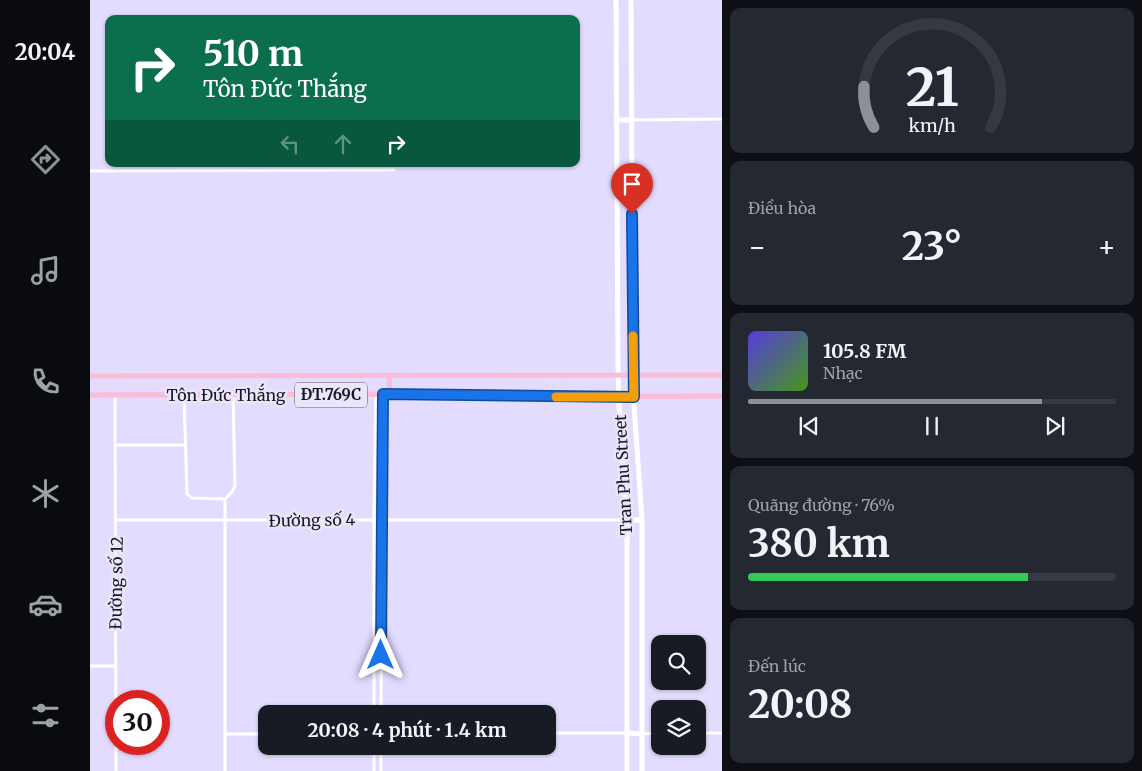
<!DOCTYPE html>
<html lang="vi">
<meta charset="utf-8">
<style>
body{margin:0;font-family:Merriweather,serif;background:#242831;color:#f1f3f6;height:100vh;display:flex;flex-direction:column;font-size:19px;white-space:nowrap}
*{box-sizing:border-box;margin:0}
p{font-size:16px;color:#9ea1a6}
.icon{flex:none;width:28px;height:28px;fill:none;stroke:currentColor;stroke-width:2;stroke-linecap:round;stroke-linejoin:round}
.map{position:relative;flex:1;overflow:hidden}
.drawer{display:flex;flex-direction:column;gap:8px;padding:8px;background:#0d0f14;width:420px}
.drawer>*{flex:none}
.guide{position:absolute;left:15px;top:15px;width:475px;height:152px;border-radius:10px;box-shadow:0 1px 4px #0004;background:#0b6e4f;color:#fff;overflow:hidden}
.controls{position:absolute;left:561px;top:635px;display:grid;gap:10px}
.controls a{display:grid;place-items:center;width:55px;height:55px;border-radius:10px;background:#171b24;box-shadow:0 1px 4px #0004;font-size:25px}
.speed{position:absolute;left:15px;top:690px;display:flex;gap:10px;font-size:25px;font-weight:700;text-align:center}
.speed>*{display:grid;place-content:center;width:65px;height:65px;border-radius:50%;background:#171b24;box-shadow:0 1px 4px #0004;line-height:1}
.speed .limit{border:8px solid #d22;background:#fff;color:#111}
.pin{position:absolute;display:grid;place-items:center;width:42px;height:42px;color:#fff;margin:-51px -21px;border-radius:50% 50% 50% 0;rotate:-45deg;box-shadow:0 0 5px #0007}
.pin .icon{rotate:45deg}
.me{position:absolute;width:55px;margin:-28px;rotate:0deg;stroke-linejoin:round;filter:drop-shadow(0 0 4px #0008)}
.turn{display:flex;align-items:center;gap:18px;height:105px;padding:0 15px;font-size:22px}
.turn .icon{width:65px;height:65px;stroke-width:2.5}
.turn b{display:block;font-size:35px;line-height:42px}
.lanes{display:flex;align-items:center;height:48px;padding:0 15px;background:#0003;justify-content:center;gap:25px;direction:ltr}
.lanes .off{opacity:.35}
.big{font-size:38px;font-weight:700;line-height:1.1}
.drawer .widget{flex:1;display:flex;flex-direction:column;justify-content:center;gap:8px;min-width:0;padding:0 18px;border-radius:10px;background:#242831}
.drawer .dial{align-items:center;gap:0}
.dial svg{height:130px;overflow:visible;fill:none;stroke:#363941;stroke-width:7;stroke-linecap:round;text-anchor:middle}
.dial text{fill:#f1f3f6;stroke:none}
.song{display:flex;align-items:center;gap:15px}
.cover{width:60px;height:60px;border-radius:8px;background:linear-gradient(135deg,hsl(250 70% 55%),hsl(100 70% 35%))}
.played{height:5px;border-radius:2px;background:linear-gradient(90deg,#8c9099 80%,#363941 80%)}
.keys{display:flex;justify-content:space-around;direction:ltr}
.heat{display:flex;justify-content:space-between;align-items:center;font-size:28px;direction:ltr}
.charge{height:8px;border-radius:4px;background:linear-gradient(90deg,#34c759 76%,#363941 0)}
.trip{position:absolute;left:168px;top:705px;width:298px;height:50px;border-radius:10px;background:#171b24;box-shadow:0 1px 4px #0004;font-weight:700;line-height:50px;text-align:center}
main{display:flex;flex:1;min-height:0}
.tab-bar{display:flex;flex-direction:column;width:90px;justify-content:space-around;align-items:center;background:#090b0e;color:#9ea1a6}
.tab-bar .icon{width:35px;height:35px}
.tab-bar .selected{color:#8c9099}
.tab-bar b{font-size:22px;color:#f1f3f6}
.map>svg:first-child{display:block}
</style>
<main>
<nav class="tab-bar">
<b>20:04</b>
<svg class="icon selected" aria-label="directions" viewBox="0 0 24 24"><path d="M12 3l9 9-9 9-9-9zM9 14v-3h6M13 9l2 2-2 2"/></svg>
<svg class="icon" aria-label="music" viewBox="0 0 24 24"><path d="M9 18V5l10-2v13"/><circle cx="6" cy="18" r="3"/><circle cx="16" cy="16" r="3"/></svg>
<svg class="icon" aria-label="phone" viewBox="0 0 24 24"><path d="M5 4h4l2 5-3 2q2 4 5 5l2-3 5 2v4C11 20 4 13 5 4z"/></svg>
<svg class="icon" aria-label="climate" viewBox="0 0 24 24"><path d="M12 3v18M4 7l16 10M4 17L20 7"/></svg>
<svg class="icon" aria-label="car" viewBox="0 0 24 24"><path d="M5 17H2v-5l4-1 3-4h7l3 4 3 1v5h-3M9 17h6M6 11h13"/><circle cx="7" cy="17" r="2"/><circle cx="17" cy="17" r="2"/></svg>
<svg class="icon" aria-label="filters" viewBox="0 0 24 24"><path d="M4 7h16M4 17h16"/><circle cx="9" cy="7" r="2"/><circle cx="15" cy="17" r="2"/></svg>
</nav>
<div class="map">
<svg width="632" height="771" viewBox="0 0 632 771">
<rect width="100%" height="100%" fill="#eae6fa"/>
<path fill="#e3dcfe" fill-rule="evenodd" d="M0,0H632V771H0ZM19,19H486V164H19ZM570,644H608V681H570ZM26,701H69V744H26ZM570,709H608V746H570ZM176,714H456V746H176Z"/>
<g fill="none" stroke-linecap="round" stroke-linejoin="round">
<path stroke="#fff" stroke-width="3" d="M542,120L632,119
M0,171L304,170
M25,395L26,771
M94,395L97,494L102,498L135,499L142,492L145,486L143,395
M26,445H95
M135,499V771
M26,520H537
M0,666H25
M284,714V520L286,394
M291,714L293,394
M456,733H537
M608,733H632
M135,734H176
M552,734L570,733
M284,746V771
M291,771V746"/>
<path stroke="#fff" stroke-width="5" d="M526,0L528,365L529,406L537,520V771
M541,0L543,365L544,405L552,520V771
M526,120H542
M526,170H542
M537,520H552
M537,733L552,734"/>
<path stroke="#fcbbd6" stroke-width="5" d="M0,376L632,375
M299,376L300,394
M0,395L333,394L463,397L632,396"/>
</g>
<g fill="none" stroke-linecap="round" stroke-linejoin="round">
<g stroke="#114b97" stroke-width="12">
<path id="route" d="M291,655L293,394L544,397L542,214"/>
</g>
<use href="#route" stroke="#1a73e8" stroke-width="9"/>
<path stroke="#f59e0b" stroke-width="9" d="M466,397H544L543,336"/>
</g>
<g text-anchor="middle" stroke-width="5" stroke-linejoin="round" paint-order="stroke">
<rect fill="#eae6fa" stroke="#585466" stroke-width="1" x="205" y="382.5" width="72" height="25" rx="4"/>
<g font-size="15" font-weight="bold" fill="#1a1627">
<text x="241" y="400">ĐT.769C</text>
</g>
<g font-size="16" fill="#1a1627" stroke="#eae6fa">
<text x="136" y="401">Tôn Đức Thắng</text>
<text transform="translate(533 475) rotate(-93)" y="6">Tran Phu Street</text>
<text transform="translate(222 520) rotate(-1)" y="6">Đường số 4</text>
<text transform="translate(26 583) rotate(-89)" y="6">Đường số 12</text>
</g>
</g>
</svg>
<div class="controls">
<a><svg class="icon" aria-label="search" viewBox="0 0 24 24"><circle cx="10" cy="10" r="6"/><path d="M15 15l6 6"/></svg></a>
<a><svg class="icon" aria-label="layers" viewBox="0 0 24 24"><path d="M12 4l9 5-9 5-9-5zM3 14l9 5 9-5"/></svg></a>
</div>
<div class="speed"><div class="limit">30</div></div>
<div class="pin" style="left:542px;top:214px;background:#d93025"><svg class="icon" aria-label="arrive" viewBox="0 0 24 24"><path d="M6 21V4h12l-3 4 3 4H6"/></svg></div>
<svg class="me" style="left:291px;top:655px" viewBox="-20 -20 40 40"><path d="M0-17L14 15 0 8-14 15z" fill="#1a73e8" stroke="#fff" stroke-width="4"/></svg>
<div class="trip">20:08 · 4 phút · 1.4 km</div>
<div class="guide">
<div class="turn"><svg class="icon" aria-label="right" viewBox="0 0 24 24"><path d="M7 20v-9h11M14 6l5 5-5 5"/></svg><div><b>510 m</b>Tôn Đức Thắng</div></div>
<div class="lanes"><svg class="icon off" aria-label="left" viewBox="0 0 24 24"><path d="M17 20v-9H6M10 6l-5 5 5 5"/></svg><svg class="icon off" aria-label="ahead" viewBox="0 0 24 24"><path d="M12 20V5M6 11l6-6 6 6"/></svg><svg class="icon" aria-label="right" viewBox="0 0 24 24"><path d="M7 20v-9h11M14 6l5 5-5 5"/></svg></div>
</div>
</div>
<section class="drawer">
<div class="widget dial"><svg viewBox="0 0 100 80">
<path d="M14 69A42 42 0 1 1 86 69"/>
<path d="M14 69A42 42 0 0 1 8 44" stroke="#8c9099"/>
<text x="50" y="56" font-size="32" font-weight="700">21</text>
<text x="50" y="72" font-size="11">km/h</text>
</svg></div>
<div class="widget"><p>Điều hòa</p>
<div class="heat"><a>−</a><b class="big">23°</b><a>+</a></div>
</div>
<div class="widget">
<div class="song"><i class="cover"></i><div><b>105.8 FM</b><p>Nhạc</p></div></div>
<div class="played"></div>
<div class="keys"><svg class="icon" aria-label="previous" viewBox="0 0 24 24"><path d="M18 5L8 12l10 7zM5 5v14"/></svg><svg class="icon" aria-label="pause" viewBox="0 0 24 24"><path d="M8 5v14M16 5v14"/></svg><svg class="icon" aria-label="next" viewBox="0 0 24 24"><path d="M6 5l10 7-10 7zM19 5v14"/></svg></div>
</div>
<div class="widget"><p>Quãng đường · 76%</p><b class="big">380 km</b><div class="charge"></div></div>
<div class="widget"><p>Đến lúc</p><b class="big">20:08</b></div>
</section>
</main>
